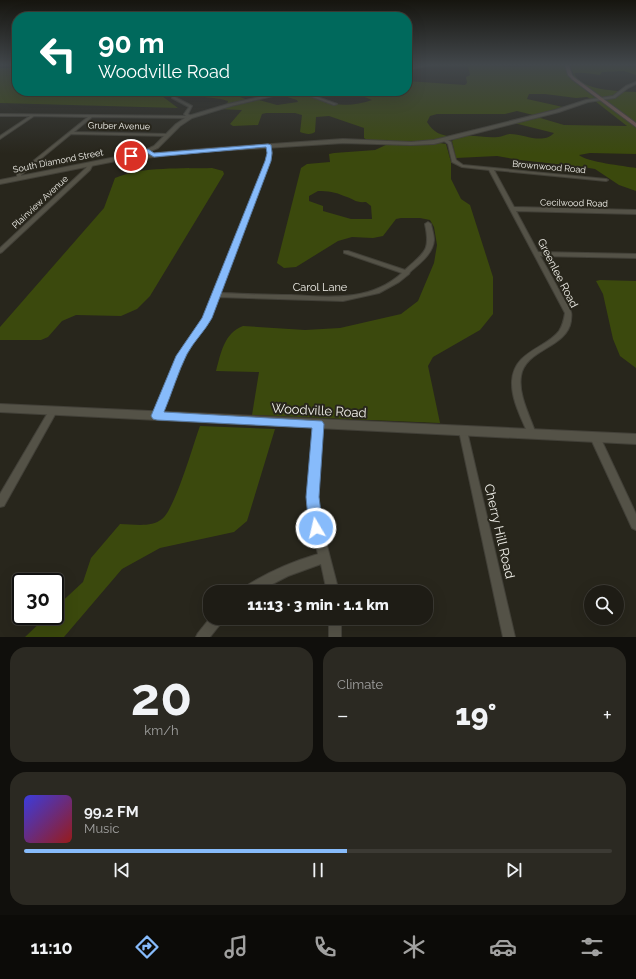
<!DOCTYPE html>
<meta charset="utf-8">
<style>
body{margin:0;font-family:Raleway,sans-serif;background:#2b2922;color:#f1f3f6;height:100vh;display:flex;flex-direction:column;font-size:15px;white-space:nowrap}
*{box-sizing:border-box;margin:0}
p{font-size:13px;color:#a1a1a0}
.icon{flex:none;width:22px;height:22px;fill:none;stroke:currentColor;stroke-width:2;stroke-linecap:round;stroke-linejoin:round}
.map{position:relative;height:637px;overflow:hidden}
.side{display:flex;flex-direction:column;gap:10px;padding:10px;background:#100f0c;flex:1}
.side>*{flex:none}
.hud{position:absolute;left:12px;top:12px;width:400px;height:84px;border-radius:16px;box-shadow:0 4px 16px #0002,0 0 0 1px #3c3a34;background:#00695c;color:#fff;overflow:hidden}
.controls{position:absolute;left:584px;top:585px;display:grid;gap:8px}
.controls a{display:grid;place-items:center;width:40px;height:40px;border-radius:50%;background:#1e1c15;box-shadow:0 4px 16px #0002,0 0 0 1px #3c3a34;font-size:20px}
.speed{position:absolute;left:12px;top:573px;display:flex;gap:8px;font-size:20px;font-weight:700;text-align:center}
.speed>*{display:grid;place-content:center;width:52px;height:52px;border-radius:50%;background:#1e1c15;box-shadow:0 4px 16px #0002,0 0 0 1px #3c3a34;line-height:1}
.speed .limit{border:2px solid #111;border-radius:6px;background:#fff;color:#111}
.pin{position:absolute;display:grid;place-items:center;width:34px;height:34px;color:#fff;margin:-17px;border:2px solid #fff;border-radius:50%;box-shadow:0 1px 4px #0007}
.me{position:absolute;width:44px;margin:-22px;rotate:351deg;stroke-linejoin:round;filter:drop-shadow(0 0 3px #0008)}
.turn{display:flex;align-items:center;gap:14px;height:84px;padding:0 20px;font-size:18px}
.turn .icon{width:52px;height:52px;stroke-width:2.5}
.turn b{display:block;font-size:28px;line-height:34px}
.big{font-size:30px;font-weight:800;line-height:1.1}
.side .widget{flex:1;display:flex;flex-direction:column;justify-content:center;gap:6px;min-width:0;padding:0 14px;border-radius:16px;background:#2b2922}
.side .dial{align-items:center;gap:0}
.dial b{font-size:52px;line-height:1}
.song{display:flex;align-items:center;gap:12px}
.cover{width:48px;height:48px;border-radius:6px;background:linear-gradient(135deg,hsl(240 70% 55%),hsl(0 70% 35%))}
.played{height:4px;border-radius:2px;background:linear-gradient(90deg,#87bbfb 55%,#3c3a34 55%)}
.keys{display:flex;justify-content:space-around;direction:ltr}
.heat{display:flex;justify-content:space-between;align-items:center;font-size:22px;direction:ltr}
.side .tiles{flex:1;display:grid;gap:10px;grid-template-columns:1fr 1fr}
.widget:last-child{grid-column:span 2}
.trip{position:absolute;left:203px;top:585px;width:230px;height:40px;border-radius:16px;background:#1e1c15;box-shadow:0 4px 16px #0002,0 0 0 1px #3c3a34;font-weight:800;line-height:40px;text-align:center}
.tabs{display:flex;height:64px;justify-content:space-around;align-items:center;background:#0c0b08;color:#a1a1a0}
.tabs .icon{width:28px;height:28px}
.tabs .on{color:#87bbfb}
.tabs b{font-size:18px;color:#f1f3f6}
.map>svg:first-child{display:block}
</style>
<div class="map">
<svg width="636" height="637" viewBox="0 0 636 637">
<rect width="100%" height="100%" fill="#28261c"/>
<path fill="#3b490d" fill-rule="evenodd" d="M469,65L526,67L538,65H564L570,78L594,97L599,96L575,78L570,65H613L636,67V75L624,71L602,72L600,75C591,74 583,72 574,73C580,91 620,91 636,92V124L603,102L636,127V154L590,153L579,155C587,162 624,166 636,168V191L619,185L595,169L583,167L520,160L497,156L456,158L452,141C464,131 483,139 498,137C502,137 506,134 510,134C525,134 542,145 554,133L514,123L537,117L564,125L627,126L595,101L587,97L576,98L545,94H529L527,99L563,107L533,115L517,111L505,114H437L430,116L427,122C434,133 440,135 453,137L419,143L367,140L364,138V128L329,116L316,117L315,132C311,135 305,134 300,132L302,115L295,113H266L262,114L258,125L233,126L230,124L242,110L218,109L259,100L277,105L298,102L297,100L284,96C298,85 320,101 335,104C347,106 361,104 372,100L350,91H407V81L465,85L467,83L466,77L470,75L468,66Z
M0,68H17V91H231L230,93L248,100L227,104L228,101L221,99L163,92L158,93L178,108L0,103Z
M440,143L446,144L451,162V179L461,199L470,205L493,277V314L480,330L433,357L428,366L440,423L252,415L259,372L216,371C221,353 224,333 243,326L305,330L340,328L401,314L418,301L434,263L437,245L434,227L430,220L420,218H401L396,219L383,236L373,238L352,237L338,241L296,267L284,268L277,263L301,168L307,164L330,162L329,154L334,153L375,150L388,144L414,145ZM318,191C327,191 336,192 344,196C354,199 355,203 366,202L371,206L372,219H351L323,211V206L309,201V196Z
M212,168L223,171L224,174L150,296L137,309L121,316L76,315L62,321L48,337L41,340H0V327L104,208L115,178C143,166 182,169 212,168Z
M600,280L636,281V368L620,356L613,339L603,294L596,281Z
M200,426L275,429L247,521L234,532L160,548L122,569L64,637H25L47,616H55V608L83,582L91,558L120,524C133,524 151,528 162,519C175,509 193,445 200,426Z"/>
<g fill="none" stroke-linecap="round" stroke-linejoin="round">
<g stroke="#424038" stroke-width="2">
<path id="minor" d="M296,91H301L337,104L334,105Z
M173,96L192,106L188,114L191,116V118L92,117L74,132L168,134H169V136L71,134L21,175V179L17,178V174L88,117L34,116L0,139V136L30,116H0V114L186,116L184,114L189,107L172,98Z
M444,139H446L451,142L456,160L463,165L606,179L608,180L606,181L494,170L514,207L636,210V214L516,211L538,252L636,254V258L540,256C548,269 555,283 562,296C565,301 569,307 571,312C572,315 571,318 571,321C567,348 525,349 521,376C518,395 530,416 536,434L535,436L532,437L529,436L528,434C521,417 511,399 512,381C514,351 545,349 559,331C563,325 564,319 565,313L489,170L462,167L452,162L448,144L444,141Z
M267,144L270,145L272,153L270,161L220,293C244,294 267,295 291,295C330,297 370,302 402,273L344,253V251H348L405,270C424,252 431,252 425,224L428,222L431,224C432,229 434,235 434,240C433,254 420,263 410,272L409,274L399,282L379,293L343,301L218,297L208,322L190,348L184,359L161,416L160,418L157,419L154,418L153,416L176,359L184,345L204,318L266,161L268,153Z
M89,163L93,164L90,170L2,252L0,253V248L86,168Z
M53,408L56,409L57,411L4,506L0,507V494L50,409Z
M318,421L321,422L322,424L317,497L318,511L339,592H327L321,564L288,576L257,592H241L243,588C266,573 291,562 318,554L308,511L307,497L314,424L315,422Z
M463,428L466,429L467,431L515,637H503L459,431L460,429Z
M595,433L598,435L600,437L636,514V530L632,528L590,437L592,435Z
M210,618H224L222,622L210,637H196L198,633Z
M329,618H341V637H329Z"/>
</g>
<g stroke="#424038" stroke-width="2">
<path id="tertiary" d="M424,65H431L407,70V68Z
M636,82V84L628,88L615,98L588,102L559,112L434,144L411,145L343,143L201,152L116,161L0,184V180L121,156L201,149L343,139L411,142L434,140L555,110L586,100L613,96L626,86Z
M287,91H294L231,106L192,118L180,126L158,148L144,154L139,153L154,146L176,124L188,116L228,104Z
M0,404L636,434V444L0,412Z"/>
</g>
<g stroke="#424038" stroke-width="2">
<path id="secondary" d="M565,65H569L572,75L575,78L636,123V127L573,80L568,75Z"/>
</g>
<use href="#minor" fill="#545247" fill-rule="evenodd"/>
<use href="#tertiary" fill="#545247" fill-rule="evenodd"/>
<use href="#secondary" fill="#745853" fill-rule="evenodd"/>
</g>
<linearGradient id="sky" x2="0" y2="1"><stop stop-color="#16150f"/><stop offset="0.42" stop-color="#42474b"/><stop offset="1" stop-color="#42474b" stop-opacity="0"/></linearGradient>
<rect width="636" height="154" fill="url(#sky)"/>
<path fill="#87bbfb" stroke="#587aa3" d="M268,144L271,145L272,153L271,161L212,318C205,331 194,341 187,354C178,372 172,393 164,412L322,421L324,424L319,497L323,528L321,532L316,534L311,532L309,528L306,497L312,428L157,420L153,419L151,416L176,356L202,318L265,161L267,153L266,147L154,157L147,153L131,158L128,156L148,149L154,153Z"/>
<g text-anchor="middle" stroke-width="4" stroke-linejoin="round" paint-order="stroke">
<g font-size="9" fill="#f1f0ea" stroke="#28261c">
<text transform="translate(119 126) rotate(1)" y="3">Gruber Avenue</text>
<text transform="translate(58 161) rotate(-11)" y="3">South Diamond Street</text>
<text transform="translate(549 167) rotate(5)" y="3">Brownwood Road</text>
<text transform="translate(40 202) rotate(-43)" y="3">Plainview Avenue</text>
<text transform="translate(574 203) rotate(1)" y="3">Cecilwood Road</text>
</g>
<g font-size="11" fill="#f1f0ea" stroke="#28261c">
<text transform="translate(558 273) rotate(63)" y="4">Greenlee Road</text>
<text x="320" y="291">Carol Lane</text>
</g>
<g font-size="13" fill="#f1f0ea" stroke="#28261c">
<text transform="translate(319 410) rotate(3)" y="5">Woodville Road</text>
<text transform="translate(500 531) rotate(77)" y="5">Cherry Hill Road</text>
</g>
</g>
</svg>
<div class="controls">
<a><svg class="icon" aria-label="search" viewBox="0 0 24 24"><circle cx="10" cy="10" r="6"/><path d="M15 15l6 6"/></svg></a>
</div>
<div class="speed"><div class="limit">30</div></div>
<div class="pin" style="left:131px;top:156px;background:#d93025"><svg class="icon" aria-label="arrive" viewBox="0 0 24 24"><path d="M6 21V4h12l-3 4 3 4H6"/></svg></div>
<svg class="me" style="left:316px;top:528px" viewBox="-20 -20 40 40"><circle r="17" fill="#87bbfb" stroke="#fff" stroke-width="3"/><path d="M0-11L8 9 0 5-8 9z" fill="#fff"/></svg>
<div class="trip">11:13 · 3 min · 1.1 km</div>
<div class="hud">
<div class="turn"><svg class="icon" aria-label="left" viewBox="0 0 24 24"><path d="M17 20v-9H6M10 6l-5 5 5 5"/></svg><div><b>90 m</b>Woodville Road</div></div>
</div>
</div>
<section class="side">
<div class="tiles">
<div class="widget dial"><b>20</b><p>km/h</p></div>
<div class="widget"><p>Climate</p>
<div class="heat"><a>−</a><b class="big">19°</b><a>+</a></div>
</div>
<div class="widget">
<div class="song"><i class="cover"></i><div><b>99.2 FM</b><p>Music</p></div></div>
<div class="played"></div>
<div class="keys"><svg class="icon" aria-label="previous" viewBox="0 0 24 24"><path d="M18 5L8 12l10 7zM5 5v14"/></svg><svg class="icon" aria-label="pause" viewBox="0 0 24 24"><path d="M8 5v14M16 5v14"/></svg><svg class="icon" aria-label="next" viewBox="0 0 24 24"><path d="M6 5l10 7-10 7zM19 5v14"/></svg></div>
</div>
</div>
</section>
<nav class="tabs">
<b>11:10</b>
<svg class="icon on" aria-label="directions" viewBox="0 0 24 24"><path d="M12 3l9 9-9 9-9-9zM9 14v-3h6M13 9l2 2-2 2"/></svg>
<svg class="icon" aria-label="music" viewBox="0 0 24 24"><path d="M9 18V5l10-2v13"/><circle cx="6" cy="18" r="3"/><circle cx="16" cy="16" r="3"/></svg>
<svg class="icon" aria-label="phone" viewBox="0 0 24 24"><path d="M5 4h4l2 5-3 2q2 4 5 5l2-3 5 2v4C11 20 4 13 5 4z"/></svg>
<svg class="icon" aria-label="climate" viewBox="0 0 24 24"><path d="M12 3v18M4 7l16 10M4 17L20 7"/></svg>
<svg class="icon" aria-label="car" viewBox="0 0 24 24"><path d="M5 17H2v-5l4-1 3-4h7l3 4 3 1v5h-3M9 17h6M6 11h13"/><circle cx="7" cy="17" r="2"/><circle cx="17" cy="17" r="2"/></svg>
<svg class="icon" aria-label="filters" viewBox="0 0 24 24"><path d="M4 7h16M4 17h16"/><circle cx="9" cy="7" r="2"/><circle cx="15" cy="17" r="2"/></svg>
</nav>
